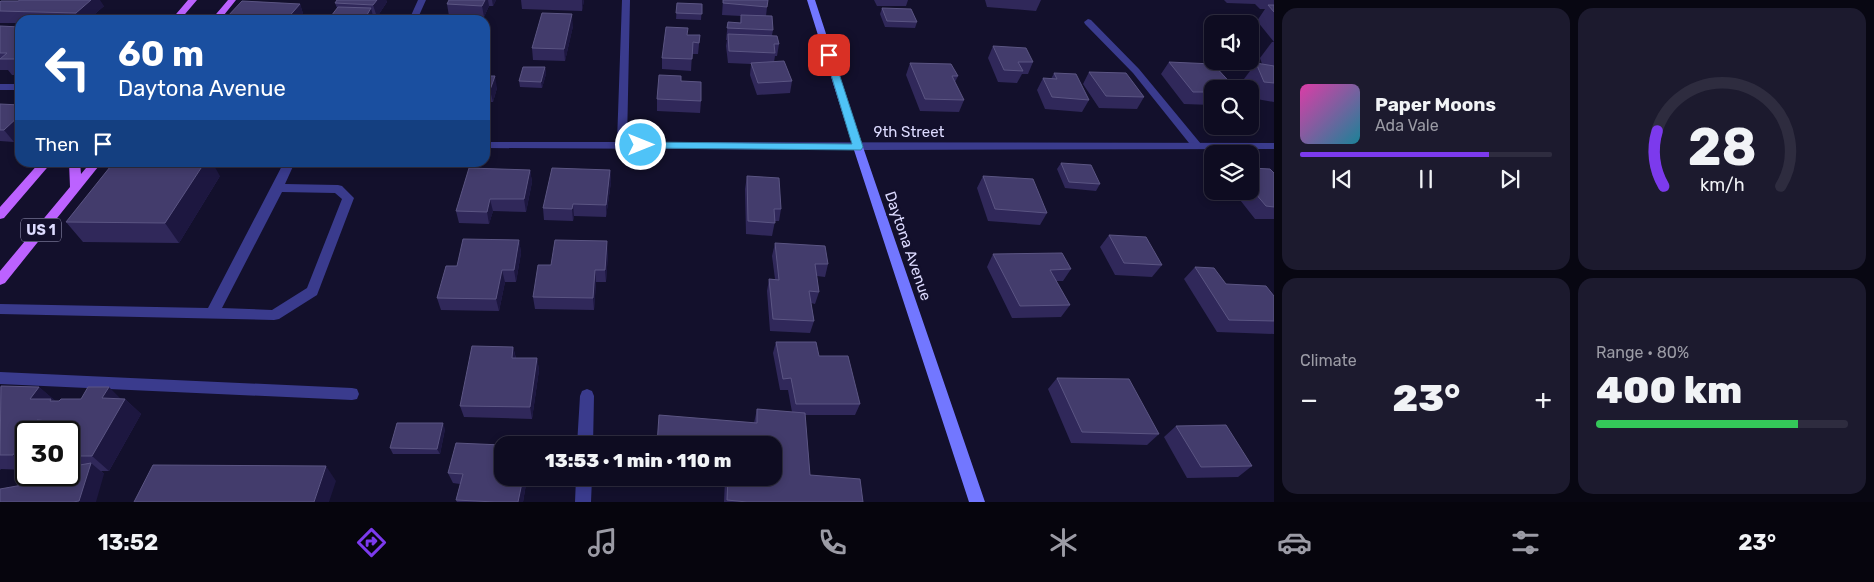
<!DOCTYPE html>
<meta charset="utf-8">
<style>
body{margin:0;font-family:Rubik,sans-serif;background:#1c1a2e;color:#f1f3f6;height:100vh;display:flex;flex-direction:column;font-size:19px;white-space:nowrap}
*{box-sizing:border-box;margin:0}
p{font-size:16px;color:#9b9ba5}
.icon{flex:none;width:28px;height:28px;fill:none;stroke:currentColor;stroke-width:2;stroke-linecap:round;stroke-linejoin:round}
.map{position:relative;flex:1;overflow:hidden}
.drawer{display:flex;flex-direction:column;gap:8px;padding:8px;background:#080712;width:600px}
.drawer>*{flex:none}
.hud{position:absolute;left:15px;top:15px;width:475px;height:152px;border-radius:15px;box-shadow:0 2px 8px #0003,0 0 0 1px #2e2c3f;background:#1a4fa0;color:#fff;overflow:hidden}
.buttons{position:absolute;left:1204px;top:15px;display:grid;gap:10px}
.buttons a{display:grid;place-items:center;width:55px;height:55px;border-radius:10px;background:#0e0c21;box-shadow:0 2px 8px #0003,0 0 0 1px #2e2c3f;font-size:25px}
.speed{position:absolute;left:15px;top:421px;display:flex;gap:10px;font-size:25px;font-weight:700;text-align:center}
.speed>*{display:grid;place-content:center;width:65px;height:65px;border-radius:50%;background:#0e0c21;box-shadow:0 2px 8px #0003,0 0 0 1px #2e2c3f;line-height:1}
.speed .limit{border:2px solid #111;border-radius:8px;background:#fff;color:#111}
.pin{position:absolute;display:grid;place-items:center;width:42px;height:42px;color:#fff;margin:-21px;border-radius:10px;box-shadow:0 2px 8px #0006}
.me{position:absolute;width:55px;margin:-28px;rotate:90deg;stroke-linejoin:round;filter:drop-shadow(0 0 4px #0008)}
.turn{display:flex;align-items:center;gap:18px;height:105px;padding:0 20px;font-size:22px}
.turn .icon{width:65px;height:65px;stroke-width:2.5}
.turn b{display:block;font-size:35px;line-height:42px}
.then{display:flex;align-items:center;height:48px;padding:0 20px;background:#0003;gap:10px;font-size:19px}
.big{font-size:38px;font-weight:800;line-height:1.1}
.drawer .card{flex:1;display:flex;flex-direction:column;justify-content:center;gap:8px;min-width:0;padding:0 18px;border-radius:15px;background:#1c1a2e}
.drawer .dial{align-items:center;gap:0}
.dial svg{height:130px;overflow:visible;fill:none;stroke:#2e2c3f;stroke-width:7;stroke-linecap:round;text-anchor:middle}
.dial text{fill:#f1f3f6;stroke:none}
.song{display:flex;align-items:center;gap:15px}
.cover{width:60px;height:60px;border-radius:8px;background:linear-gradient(135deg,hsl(320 70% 55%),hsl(190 70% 35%))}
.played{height:5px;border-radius:2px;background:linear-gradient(90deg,#7c3aed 75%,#2e2c3f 75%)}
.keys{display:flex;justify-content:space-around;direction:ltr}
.heat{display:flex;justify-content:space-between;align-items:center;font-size:28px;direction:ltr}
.charge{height:8px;border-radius:4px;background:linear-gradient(90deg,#34c759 80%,#2e2c3f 0)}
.drawer .tiles{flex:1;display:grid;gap:8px;grid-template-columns:repeat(2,1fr)}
.trip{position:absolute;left:494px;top:436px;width:288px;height:50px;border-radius:15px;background:#0e0c21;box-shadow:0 2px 8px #0003,0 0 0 1px #2e2c3f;font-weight:800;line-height:50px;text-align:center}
.menu{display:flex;height:80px;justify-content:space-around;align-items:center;background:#06050d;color:#9b9ba5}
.menu .icon{width:35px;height:35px}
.menu .active{color:#7c3aed}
.menu b{font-size:22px;color:#f1f3f6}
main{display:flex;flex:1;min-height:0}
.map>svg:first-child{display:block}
</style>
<main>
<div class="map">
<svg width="1274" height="502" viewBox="0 0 1274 502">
<rect width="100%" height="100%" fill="#13102c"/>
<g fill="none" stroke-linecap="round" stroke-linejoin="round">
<path fill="#3a3b8d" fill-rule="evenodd" d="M1088,19L1091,20L1139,69L1201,144L1202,146L1201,148H1193L1133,73L1085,24L1084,22Z
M0,84H20V90H0Z
M284,162H295L285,184L338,185L342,186L354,198L317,295L279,319L274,320L0,314V304L208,308ZM282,192L335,193L342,199L307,288L272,310L222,308Z
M0,372L352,388L357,389L359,394L357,399L352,400L0,384Z"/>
<path fill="#3a3b8d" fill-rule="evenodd" d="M418,0H426L417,20H409Z
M622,0H630L627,142L1274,143V149L858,150L485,148V142H617Z
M587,389L592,391L594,396L593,445H577L580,396L582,391Z
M576,478H592L591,502H575Z"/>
<path fill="#7277ff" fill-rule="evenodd" d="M807,0H815L863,147L985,502H969L853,147Z"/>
<path fill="#bc62ff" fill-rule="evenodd" d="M188,0H197L180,20H171Z
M228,0H236L220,20H211Z
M40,162H52L4,218L0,219V207Z
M69,162H80L81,174L91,162H102L5,283L0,285V271L70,187Z"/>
</g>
<path fill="#30285a" d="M337,0H386L387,2L377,17H374L375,19L337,8L335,3Z
M449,0H496L493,6H489L484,17L449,16L447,4Z
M521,0H584L582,11L522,9Z
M723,0L767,7L766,16L773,30L772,35L779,44L777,56H775L774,62L792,81L790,93L757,95L750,75L751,64L728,63L726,46L727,40H726L728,22L740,23L741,16L722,15Z
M874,0H908L906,6H877Z
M985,0H1041L1036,11L987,7Z
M1224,0H1274V42L1257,21L1265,9H1260L1255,4L1227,3Z
M0,2L104,6L88,20H20V23H0Z
M677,3L702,4L701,20L676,19Z
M300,4L305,20H226V18Z
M882,8L917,22L915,28L885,27L880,14Z
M0,26L20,27V75H12L8,70H0Z
M573,26L565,61L533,60L532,48Z
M687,35H700L698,54H692L691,71L662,69V58Z
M1272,42H1274V102L1251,98L1250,94V89H1248L1244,79L1256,63L1262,64L1260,58Z
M993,46L1033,62L1028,74H1022L1017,83L998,82L988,58Z
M1169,62L1212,89V105L1184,104L1161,74Z
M910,63L958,76L955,82L964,100L959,112L920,111L906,75Z
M545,67L546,74L542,88L520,87L519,81Z
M1089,72L1144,97L1137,109L1099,108L1083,84Z
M1054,73L1089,100L1082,112L1045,109L1037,90L1043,78L1051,79Z
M485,76L497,88L493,102H485Z
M681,81L701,101L700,113L657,111V99Z
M0,104L14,142L0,141Z
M1061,163L1100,184L1096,191L1065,188L1057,169Z
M1250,168L1274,173V219H1255L1233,191H1250Z
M530,170L532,182L526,212L493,211L489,224L459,223L456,211Z
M610,170L611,182L606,217L574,216L573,221L544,220L543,208Z
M220,176L179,243L83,242L66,222Z
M747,176L781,209L779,221H775L772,236L746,234L745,189Z
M983,176L1047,213L1040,225L988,221L977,188Z
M1109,235L1162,265L1152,277L1115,275L1100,247Z
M519,240L521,253L516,282H505L499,311L441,310L437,298L457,266Z
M775,243L828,264L825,277L817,276L819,292L815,304L811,303L814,321L810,333L770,331L767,291L769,279H775L772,256Z
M608,253L606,282H596L594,310L535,309L533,297L551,265Z
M993,254L1071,269L1063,281H1056L1070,305L1061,317L1012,318L987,267Z
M1195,267L1226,284L1274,296V334L1217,332L1184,279Z
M776,342L819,356L860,404L855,415H805L810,475L863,502H724L725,480L696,478H772L754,423L757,409L792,412L788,390H780L773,353Z
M513,347L516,358H537L539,370L532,419L464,417L460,406Z
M1057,378L1159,434L1147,445L1071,443L1048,389Z
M0,387H39L55,401L125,399L141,414L109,471H101L104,474L69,475V432H26V470L1,469L0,470Z
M1176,426L1252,466L1238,477L1187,478L1164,437Z
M445,429L440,454H393L390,448Z
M448,473L502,478H527L523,502H457L456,500L460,484L453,483Z"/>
<path fill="#1d1740" d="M91,0H100L104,6L88,20H80L76,13Z
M377,0H386L387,2L377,17L373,5Z
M485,0H488L489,6L484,17L482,6Z
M492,0H496L493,6Z
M582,0H584L582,11Z
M300,4L305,20H286Z
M371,8L374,20H364Z
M572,14L573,26L565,61L564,49Z
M488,27L490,39L486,46L485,33Z
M545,67L546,74L542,88L541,82Z
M495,76L497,88L493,102L490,90Z
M20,115V136L14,142L4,130Z
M205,162H212L220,176L179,243L165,223Z
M530,170L532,182L526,212L524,199Z
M610,170L611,182L606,217V205Z
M490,199L493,211L489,224L487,212Z
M573,204L574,216L573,221L572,209Z
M519,240L521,253L516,282L514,270Z
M607,241L608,253L606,282L605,270Z
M502,270L505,282L499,311L496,299Z
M595,270L596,282L594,310L593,298Z
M513,347L516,359L512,358Z
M537,358L539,370L532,419L530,407Z
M39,387L57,402L30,399Z
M109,387L124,402L125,399L141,414L109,471L92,456L102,398Z
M37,420L52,432H28Z
M443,423L445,429L440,454L437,449Z
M26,436V456H25H26V465L13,455Z
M91,463L104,474L96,502H73Z
M326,466L336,481L329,502H314Z
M523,478H527L523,502H518Z"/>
<path fill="#433c6c" stroke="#5b5583" d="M20,0H91L76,13L0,11V2L1,1H18Z
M337,0H377L373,5L335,3Z
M449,0H485L482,6L447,4Z
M723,0H768L767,7L723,3Z
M242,1L300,4L286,20H241L242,19L226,18Z
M677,3L702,4V14L676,13Z
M1268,5H1274V12Z
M338,7L371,8L364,20H328Z
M882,8L911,9L917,22L887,21Z
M542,13L572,14L564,49L532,48Z
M458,15L480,16L478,20H455Z
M741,15L772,16L773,30L727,28L728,22L741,23Z
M0,26L20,27V59H0L7,53H0Z
M485,27H488L485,33Z
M666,27L688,28L687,35H700L699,43L693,42L692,59L662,58Z
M728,34L777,36L779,44H774L775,53L729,51Z
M993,46L1026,48L1033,62H1018L1023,71L1004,70Z
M784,61L792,81L758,83L751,63Z
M1169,62L1213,64L1236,89H1212V92H1193Z
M910,63L951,64L958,76H952L964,100L925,99Z
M1256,63L1274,66V83L1264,82Z
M523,67H545L541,82L519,81Z
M1089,72L1126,73L1144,97L1106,96Z
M1054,73L1076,74L1089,100L1052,97L1043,78L1057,79Z
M659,75L681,76V81L701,82V101L657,99Z
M485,76H495L490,90H485Z
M0,104L20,105V115L4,130H0Z
M114,162H205L165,223L66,222Z
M1061,163L1091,165L1100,184L1069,182Z
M469,168L530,170L524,199H490L487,212L456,211Z
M552,168L610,170L606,205L573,204L572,209L543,208Z
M1250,168L1270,169L1274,173V207L1266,206L1250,187Z
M747,176L779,178L781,209H774L775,223L748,221Z
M983,176L1033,179L1047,213L995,209Z
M1109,235L1146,237L1162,265L1124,263Z
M463,239L519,240L514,270H502L496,299L437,298L446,266H457Z
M555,240L607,241L605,270H595L593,298L533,297L538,265H551Z
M775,243L825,246L828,264H815L819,292L809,291L814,321L773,319L769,279L779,280Z
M1062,253L1071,269L1050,270L1070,305L1020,306L993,254Z
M1195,267L1214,268L1226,284L1266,286L1274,296V321L1229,320Z
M776,342H816L819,356H848L860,404H796L791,378L783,379Z
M472,346L513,347L512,358H537L530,407L460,406Z
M1057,378L1129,379L1159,434L1082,432Z
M1,386L39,387L30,399H51L50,401H59L61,399H81L88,387H109L102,398L125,399L92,456H69V432H40L48,421L37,420L28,432H26V436L13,455H0Z
M757,409L805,413L810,475L860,479L863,502H747L727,500L728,478H772V445H657L659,415L757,423Z
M397,423H443L437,449L390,448Z
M1226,425L1252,466L1201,467L1176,426Z
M456,443L502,445V478H523L518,502H495L456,500L463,474L448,473Z
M91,463L79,501L73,502H0V489L28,484L31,475H69V467Z
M153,465L326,466L314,502H134Z"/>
<path fill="#4fc3f7" stroke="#337fa1" d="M826,53L833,55L863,147L861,150L641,148L636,145L641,142L852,144L825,55Z"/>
<g text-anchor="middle" stroke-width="5" stroke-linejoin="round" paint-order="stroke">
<rect fill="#13102c" stroke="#a09ec0" stroke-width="1" x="21" y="218.5" width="40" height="23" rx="4"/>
<g font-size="14" font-weight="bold" fill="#dddbff">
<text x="41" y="235">US 1</text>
</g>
<g font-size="15" fill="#dddbff" stroke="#13102c">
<text x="909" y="137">9th Street</text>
<text transform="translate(908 246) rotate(71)" y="5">Daytona Avenue</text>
</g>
</g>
</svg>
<div class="buttons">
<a><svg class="icon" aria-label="sound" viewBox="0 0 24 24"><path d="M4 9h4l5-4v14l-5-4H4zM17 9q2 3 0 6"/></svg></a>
<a><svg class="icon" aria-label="search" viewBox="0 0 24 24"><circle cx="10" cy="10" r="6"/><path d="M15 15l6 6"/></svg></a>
<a><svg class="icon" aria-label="layers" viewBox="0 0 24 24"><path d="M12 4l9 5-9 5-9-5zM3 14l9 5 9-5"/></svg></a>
</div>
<div class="speed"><div class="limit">30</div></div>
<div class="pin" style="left:829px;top:55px;background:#d93025"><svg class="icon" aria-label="arrive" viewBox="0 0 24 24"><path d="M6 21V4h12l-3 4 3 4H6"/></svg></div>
<svg class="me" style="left:641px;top:145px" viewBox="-20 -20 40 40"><circle r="17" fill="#4fc3f7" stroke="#fff" stroke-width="3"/><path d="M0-11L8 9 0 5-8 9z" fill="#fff"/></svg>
<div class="trip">13:53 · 1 min · 110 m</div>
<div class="hud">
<div class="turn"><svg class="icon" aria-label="left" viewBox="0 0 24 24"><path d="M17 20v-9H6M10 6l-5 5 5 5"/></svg><div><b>60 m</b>Daytona Avenue</div></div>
<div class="then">Then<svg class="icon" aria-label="arrive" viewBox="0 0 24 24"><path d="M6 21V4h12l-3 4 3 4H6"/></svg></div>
</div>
</div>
<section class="drawer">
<div class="tiles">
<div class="card">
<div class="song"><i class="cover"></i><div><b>Paper Moons</b><p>Ada Vale</p></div></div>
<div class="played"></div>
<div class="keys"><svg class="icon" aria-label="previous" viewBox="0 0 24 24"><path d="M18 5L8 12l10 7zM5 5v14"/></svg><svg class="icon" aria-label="pause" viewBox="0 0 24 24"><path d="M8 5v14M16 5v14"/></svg><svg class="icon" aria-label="next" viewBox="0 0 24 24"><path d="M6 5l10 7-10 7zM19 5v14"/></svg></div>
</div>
<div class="card dial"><svg viewBox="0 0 100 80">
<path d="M14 69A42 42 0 1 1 86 69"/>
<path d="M14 69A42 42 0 0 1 10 35" stroke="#7c3aed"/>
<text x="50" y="56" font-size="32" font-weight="700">28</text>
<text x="50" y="72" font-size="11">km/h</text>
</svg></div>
<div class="card"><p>Climate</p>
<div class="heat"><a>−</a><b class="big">23°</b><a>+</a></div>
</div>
<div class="card"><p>Range · 80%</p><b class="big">400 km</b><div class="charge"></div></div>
</div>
</section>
</main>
<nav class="menu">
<b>13:52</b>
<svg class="icon active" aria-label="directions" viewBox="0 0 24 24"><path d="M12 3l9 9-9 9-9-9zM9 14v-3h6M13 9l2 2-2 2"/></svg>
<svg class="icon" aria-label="music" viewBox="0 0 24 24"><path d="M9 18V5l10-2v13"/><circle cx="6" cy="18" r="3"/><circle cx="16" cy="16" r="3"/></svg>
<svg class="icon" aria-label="phone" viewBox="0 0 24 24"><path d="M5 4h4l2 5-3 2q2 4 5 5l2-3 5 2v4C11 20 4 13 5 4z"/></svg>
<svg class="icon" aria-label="climate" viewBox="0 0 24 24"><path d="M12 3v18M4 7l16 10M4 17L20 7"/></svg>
<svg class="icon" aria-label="car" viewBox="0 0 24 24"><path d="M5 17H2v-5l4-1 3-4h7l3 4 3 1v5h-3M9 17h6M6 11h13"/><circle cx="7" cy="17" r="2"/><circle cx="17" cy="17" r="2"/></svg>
<svg class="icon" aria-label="filters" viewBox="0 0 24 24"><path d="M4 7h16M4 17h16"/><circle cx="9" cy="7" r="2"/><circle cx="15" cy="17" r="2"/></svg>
<b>23°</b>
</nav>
